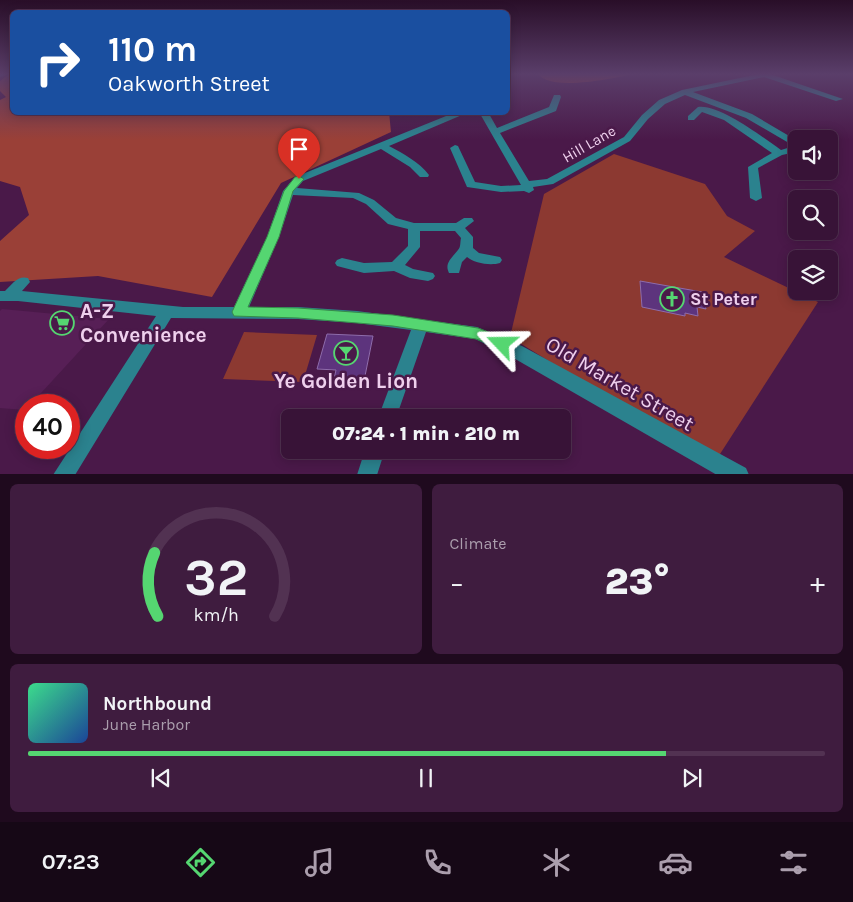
<!DOCTYPE html>
<meta charset="utf-8">
<style>
body{margin:0;font-family:Karla,sans-serif;background:#3f1c3f;color:#f1f3f6;height:100vh;display:flex;flex-direction:column;font-size:19px;white-space:nowrap}
*{box-sizing:border-box;margin:0}
p{font-size:16px;color:#ab9ead}
.icon{flex:none;width:28px;height:28px;fill:none;stroke:currentColor;stroke-width:2;stroke-linecap:round;stroke-linejoin:round}
.map{position:relative;height:474px;overflow:hidden}
.panel{display:flex;flex-direction:column;gap:10px;padding:10px;background:#1f0a1e;flex:1}
.panel>*{flex:none}
.hud{position:absolute;left:10px;top:10px;width:500px;height:105px;border-radius:8px;box-shadow:0 2px 12px #0003,0 0 0 1px #523252;background:#1a4fa0;color:#fff;overflow:hidden}
.tools{position:absolute;left:788px;top:130px;display:grid;gap:10px}
.tools a{display:grid;place-items:center;width:50px;height:50px;border-radius:8px;background:#381337;box-shadow:0 2px 12px #0003,0 0 0 1px #523252;font-size:25px}
.speed{position:absolute;left:15px;top:394px;display:flex;gap:10px;font-size:25px;font-weight:700;text-align:center}
.speed>*{display:grid;place-content:center;width:65px;height:65px;border-radius:50%;background:#381337;box-shadow:0 2px 12px #0003,0 0 0 1px #523252;line-height:1}
.speed .limit{border:8px solid #d22;background:#fff;color:#111}
.pin{position:absolute;display:grid;place-items:center;width:42px;height:42px;color:#fff;margin:-51px -21px;border-radius:50% 50% 50% 0;rotate:-45deg;box-shadow:0 0 5px #0007}
.pin .icon{rotate:45deg}
.me{position:absolute;width:55px;margin:-28px;rotate:293deg;stroke-linejoin:round;filter:drop-shadow(0 0 4px #0008)}
.turn{display:flex;align-items:center;gap:18px;height:105px;padding:0 15px;font-size:22px}
.turn .icon{width:65px;height:65px;stroke-width:2.5}
.turn b{display:block;font-size:35px;line-height:42px}
.big{font-size:38px;font-weight:800;line-height:1.1}
.panel .tile{flex:1;display:flex;flex-direction:column;justify-content:center;gap:8px;min-width:0;padding:0 18px;border-radius:8px;background:#3f1c3f}
.panel .dial{align-items:center;gap:0}
.dial svg{height:130px;overflow:visible;fill:none;stroke:#523252;stroke-width:7;stroke-linecap:round;text-anchor:middle}
.dial text{fill:#f1f3f6;stroke:none}
.song{display:flex;align-items:center;gap:15px}
.cover{width:60px;height:60px;border-radius:8px;background:linear-gradient(135deg,hsl(150 70% 55%),hsl(220 70% 35%))}
.played{height:5px;border-radius:2px;background:linear-gradient(90deg,#55d671 80%,#523252 80%)}
.keys{display:flex;justify-content:space-around;direction:ltr}
.heat{display:flex;justify-content:space-between;align-items:center;font-size:28px;direction:ltr}
.panel .tiles{flex:1;display:grid;gap:10px;grid-template-columns:1fr 1fr}
.tile:last-child{grid-column:span 2}
.trip{position:absolute;left:281px;top:409px;width:290px;height:50px;border-radius:8px;background:#381337;box-shadow:0 2px 12px #0003,0 0 0 1px #523252;font-weight:800;line-height:50px;text-align:center}
.dock{display:flex;height:80px;justify-content:space-around;align-items:center;background:#160816;color:#ab9ead}
.dock .icon{width:35px;height:35px}
.dock .active{color:#55d671}
.dock b{font-size:22px;color:#f1f3f6}
.map>svg:first-child{display:block}
</style>
<div class="map">
<svg width="853" height="475" viewBox="0 0 853 475">
<rect width="100%" height="100%" fill="#4a1949"/>
<path fill="#571f56" d="M2,309L109,319L30,405H26L25,410L0,408V311Z"/>
<path fill="#8c3931" d="M614,154L705,184L727,216L755,231L724,257L818,302L720,454L709,460L510,337L544,194Z
M244,332L317,335L303,382L223,379Z"/>
<path fill="#9a4037" d="M9,74H12V112H389L391,132L281,183L212,297L98,276L0,282V241L29,215L20,187L0,181V100L6,97L0,91V81Z
M538,74H633C614,78 552,92 538,74Z"/>
<path fill="#5d347d" stroke="#8e6cab" d="M640,281L702,292L706,309L697,307L698,316L685,313V316L642,307Z
M327,334L373,336L364,381L334,379L336,370L317,369Z"/>
<g fill="none" stroke-linecap="round" stroke-linejoin="round">
<path fill="#2b828e" fill-rule="evenodd" d="M0,74H7L0,77Z
M759,74H770L843,99L836,101L764,77L693,92L752,114L796,140V152L782,155L758,168L762,198L756,201L750,198L748,167L772,153L724,120L702,112L694,120H688V116L698,107C720,104 762,137 781,150L794,146L746,118L685,95L665,104L648,119L630,141L553,184L533,187L534,190L529,193L524,191L501,192L467,187L450,148L455,145L458,146L475,182L501,186L521,185L479,112H488L497,128L549,107L554,95H560L561,97L556,111L500,133L529,181L547,179L624,137L642,115L659,100L682,90Z
M456,112H469L389,146C404,154 419,162 429,175L428,177H420L410,167L381,149L303,181L297,188L359,193L374,200L396,218L414,223H456L464,218H472L474,221L465,228L473,237V248L479,253L500,257L502,260L500,263C490,266 474,263 467,257L462,262L459,273H449C444,263 452,258 458,250C461,247 460,242 461,238L455,231H420V247L405,265L413,269L433,273L435,276L433,279L428,281L410,278L394,271L364,273L337,266L335,263L337,260L342,258L364,263L392,262L408,246V229L388,224L366,204L353,198L293,195L279,237L249,307H298L357,311L477,327L522,346L746,468L749,475H717L510,356L475,339L426,332L396,418H378L411,330L357,323L298,319L171,318L75,475H53L156,316L18,301H0V291H5C12,284 18,275 28,278L30,282L22,291L183,307H234L267,237L283,191L295,177Z
M365,450H385L377,475H357Z"/>
</g>
<linearGradient id="sky" x2="0" y2="1"><stop stop-color="#290e28"/><stop offset="0.53" stop-color="#5a3e6a"/><stop offset="1" stop-color="#5a3e6a" stop-opacity="0"/></linearGradient>
<rect width="853" height="140" fill="url(#sky)"/>
<path fill="#55d671" stroke="#378b49" d="M299,176L304,179L293,191L279,237L248,307L298,308L393,315L478,328L507,339L509,344L507,348L502,349L476,339L393,326L298,318L234,316L232,312L267,237L284,191L295,177Z"/>
<defs>
<g id="church-ring" transform="scale(1.25)"><circle r="9.5" fill="#4a1949" stroke="#55d671" stroke-width="1.5"/><path d="M-1.2-6h2.4v3.5h3.3v2.4h-3.3V6h-2.4V-.1h-3.3v-2.4h3.3Z" fill="#55d671"/></g>
<g id="supermarket-ring" transform="scale(1.25)"><circle r="9.5" fill="#4a1949" stroke="#55d671" stroke-width="1.5"/><path d="M-6-5.5h2.5l.6 2H6L4.5 2H-2.5L-4.4-4H-6ZM-1.5 3.2a1.3 1.3 0 1 0 .1 0ZM3 3.2a1.3 1.3 0 1 0 .1 0Z" fill="#55d671"/></g>
<g id="bar-ring" transform="scale(1.25)"><circle r="9.5" fill="#4a1949" stroke="#55d671" stroke-width="1.5"/><path d="M-6-5H6L.8 .8V4.5H3.5V6h-7V4.5H-.8V.8Z" fill="#55d671"/></g>
</defs>
<g fill-rule="evenodd">
<use href="#church-ring" x="672" y="299"/>
<use href="#supermarket-ring" x="62" y="323"/>
<use href="#bar-ring" x="346" y="353"/>
</g>
<g text-anchor="middle" stroke-width="5" stroke-linejoin="round" paint-order="stroke">
<g font-size="15" fill="#efd0ed" stroke="#4a1949">
<text transform="translate(589 144) rotate(-30)" y="5">Hill Lane</text>
</g>
<g font-size="18" font-weight="bold" fill="#efd0ed" stroke="#4a1949" text-anchor="start">
<text x="690" y="305">St Peter</text>
</g>
<g font-size="21" font-weight="bold" fill="#efd0ed" stroke="#4a1949" text-anchor="start">
<text x="80" y="318">A-Z<tspan x="80" dy="24">Convenience</tspan></text>
<text x="346" y="388" text-anchor="middle">Ye Golden Lion</text>
</g>
<g font-size="21" fill="#efd0ed" stroke="#4a1949">
<text transform="translate(620 384) rotate(30)" y="7">Old Market Street</text>
</g>
</g>
</svg>
<div class="tools">
<a><svg class="icon" aria-label="sound" viewBox="0 0 24 24"><path d="M4 9h4l5-4v14l-5-4H4zM17 9q2 3 0 6"/></svg></a>
<a><svg class="icon" aria-label="search" viewBox="0 0 24 24"><circle cx="10" cy="10" r="6"/><path d="M15 15l6 6"/></svg></a>
<a><svg class="icon" aria-label="layers" viewBox="0 0 24 24"><path d="M12 4l9 5-9 5-9-5zM3 14l9 5 9-5"/></svg></a>
</div>
<div class="speed"><div class="limit">40</div></div>
<div class="pin" style="left:299px;top:179px;background:#d93025"><svg class="icon" aria-label="arrive" viewBox="0 0 24 24"><path d="M6 21V4h12l-3 4 3 4H6"/></svg></div>
<svg class="me" style="left:502px;top:344px" viewBox="-20 -20 40 40"><path d="M0-17L14 15 0 8-14 15z" fill="#55d671" stroke="#fff" stroke-width="4"/></svg>
<div class="trip">07:24 · 1 min · 210 m</div>
<div class="hud">
<div class="turn"><svg class="icon" aria-label="right" viewBox="0 0 24 24"><path d="M7 20v-9h11M14 6l5 5-5 5"/></svg><div><b>110 m</b>Oakworth Street</div></div>
</div>
</div>
<section class="panel">
<div class="tiles">
<div class="tile dial"><svg viewBox="0 0 100 80">
<path d="M14 69A42 42 0 1 1 86 69"/>
<path d="M14 69A42 42 0 0 1 12 30" stroke="#55d671"/>
<text x="50" y="56" font-size="32" font-weight="700">32</text>
<text x="50" y="72" font-size="11">km/h</text>
</svg></div>
<div class="tile"><p>Climate</p>
<div class="heat"><a>−</a><b class="big">23°</b><a>+</a></div>
</div>
<div class="tile">
<div class="song"><i class="cover"></i><div><b>Northbound</b><p>June Harbor</p></div></div>
<div class="played"></div>
<div class="keys"><svg class="icon" aria-label="previous" viewBox="0 0 24 24"><path d="M18 5L8 12l10 7zM5 5v14"/></svg><svg class="icon" aria-label="pause" viewBox="0 0 24 24"><path d="M8 5v14M16 5v14"/></svg><svg class="icon" aria-label="next" viewBox="0 0 24 24"><path d="M6 5l10 7-10 7zM19 5v14"/></svg></div>
</div>
</div>
</section>
<nav class="dock">
<b>07:23</b>
<svg class="icon active" aria-label="directions" viewBox="0 0 24 24"><path d="M12 3l9 9-9 9-9-9zM9 14v-3h6M13 9l2 2-2 2"/></svg>
<svg class="icon" aria-label="music" viewBox="0 0 24 24"><path d="M9 18V5l10-2v13"/><circle cx="6" cy="18" r="3"/><circle cx="16" cy="16" r="3"/></svg>
<svg class="icon" aria-label="phone" viewBox="0 0 24 24"><path d="M5 4h4l2 5-3 2q2 4 5 5l2-3 5 2v4C11 20 4 13 5 4z"/></svg>
<svg class="icon" aria-label="climate" viewBox="0 0 24 24"><path d="M12 3v18M4 7l16 10M4 17L20 7"/></svg>
<svg class="icon" aria-label="car" viewBox="0 0 24 24"><path d="M5 17H2v-5l4-1 3-4h7l3 4 3 1v5h-3M9 17h6M6 11h13"/><circle cx="7" cy="17" r="2"/><circle cx="17" cy="17" r="2"/></svg>
<svg class="icon" aria-label="filters" viewBox="0 0 24 24"><path d="M4 7h16M4 17h16"/><circle cx="9" cy="7" r="2"/><circle cx="15" cy="17" r="2"/></svg>
</nav>
